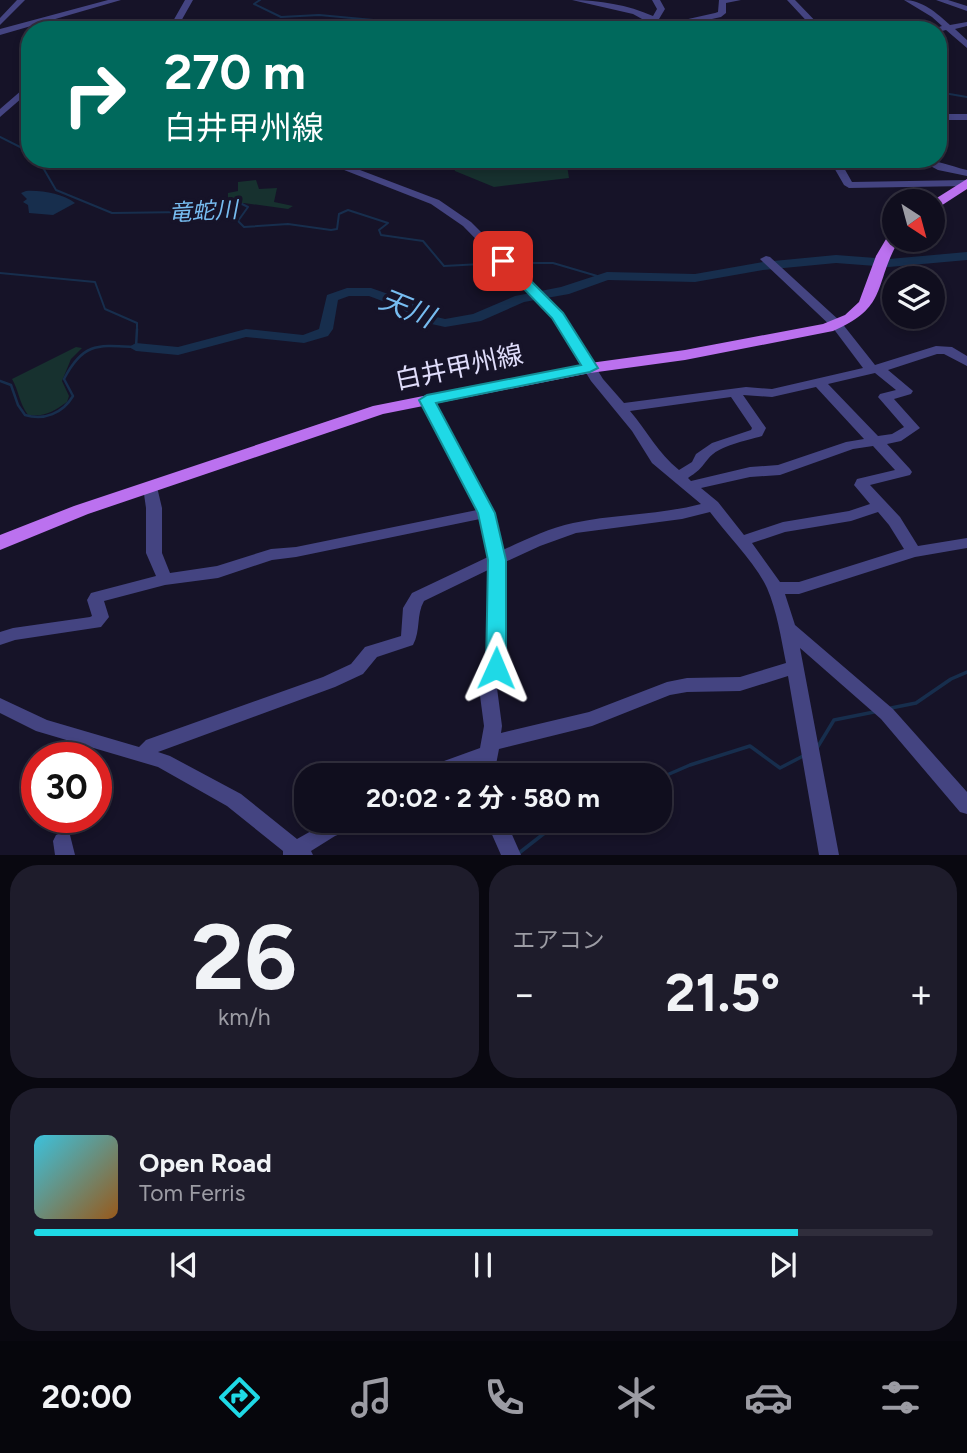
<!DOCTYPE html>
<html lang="ja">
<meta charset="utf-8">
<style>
body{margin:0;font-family:Figtree,"Noto Sans JP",sans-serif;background:#1e1c2b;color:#f1f3f6;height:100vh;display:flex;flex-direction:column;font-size:26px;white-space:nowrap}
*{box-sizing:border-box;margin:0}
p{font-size:23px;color:#9c9ca4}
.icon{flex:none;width:38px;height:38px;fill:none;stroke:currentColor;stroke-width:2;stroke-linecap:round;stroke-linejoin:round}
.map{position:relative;height:855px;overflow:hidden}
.panel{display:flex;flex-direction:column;gap:10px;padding:10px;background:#090810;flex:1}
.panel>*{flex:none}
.top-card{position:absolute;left:21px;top:21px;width:926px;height:147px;border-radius:28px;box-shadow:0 4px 10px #0003,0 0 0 2px #302e3c;background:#00695c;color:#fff;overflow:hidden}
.needle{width:46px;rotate:144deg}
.tools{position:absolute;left:882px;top:189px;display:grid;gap:14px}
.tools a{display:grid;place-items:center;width:63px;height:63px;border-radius:50%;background:#100e1e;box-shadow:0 4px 10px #0003,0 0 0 2px #302e3c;font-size:35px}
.speed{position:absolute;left:21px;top:742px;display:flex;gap:14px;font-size:35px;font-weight:700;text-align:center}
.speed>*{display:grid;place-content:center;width:91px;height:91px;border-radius:50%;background:#100e1e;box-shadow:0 4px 10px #0003,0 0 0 2px #302e3c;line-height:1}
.speed .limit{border:10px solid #d22;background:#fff;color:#111}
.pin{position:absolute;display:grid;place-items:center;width:60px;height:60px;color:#fff;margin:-30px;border-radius:14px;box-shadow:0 4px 10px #0006}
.me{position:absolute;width:77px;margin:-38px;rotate:1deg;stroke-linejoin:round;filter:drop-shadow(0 0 5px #0008)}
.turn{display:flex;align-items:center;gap:24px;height:147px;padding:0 28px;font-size:32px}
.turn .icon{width:91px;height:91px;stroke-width:2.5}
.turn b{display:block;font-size:49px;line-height:60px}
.big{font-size:52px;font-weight:700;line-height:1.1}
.panel .card{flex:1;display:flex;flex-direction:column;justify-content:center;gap:10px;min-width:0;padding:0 24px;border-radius:28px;background:#1e1c2b}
.panel .dial{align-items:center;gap:0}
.dial b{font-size:91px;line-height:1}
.song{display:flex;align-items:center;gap:21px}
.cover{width:84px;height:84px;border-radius:10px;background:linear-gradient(135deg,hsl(190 70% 55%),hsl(30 70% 35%))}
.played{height:7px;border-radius:4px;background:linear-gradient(90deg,#1fd9e6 85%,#302e3c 85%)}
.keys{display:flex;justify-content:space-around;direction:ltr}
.heat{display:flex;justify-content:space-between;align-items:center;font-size:38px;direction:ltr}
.panel .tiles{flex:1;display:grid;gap:10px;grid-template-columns:1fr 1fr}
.card:last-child{grid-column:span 2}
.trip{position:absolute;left:294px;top:763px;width:378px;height:70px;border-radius:28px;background:#100e1e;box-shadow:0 4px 10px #0003,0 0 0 2px #302e3c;font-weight:700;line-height:70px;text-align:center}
.dock{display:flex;height:112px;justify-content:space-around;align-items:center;background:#06060c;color:#9c9ca4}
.dock .icon{width:49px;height:49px}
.dock .on{color:#1fd9e6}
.dock b{font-size:32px;color:#f1f3f6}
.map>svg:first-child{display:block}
</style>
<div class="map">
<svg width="967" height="855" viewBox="0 0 967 855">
<rect width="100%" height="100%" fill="#161328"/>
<path fill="#17312f" d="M450,159H566L569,178L494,187L455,171Z
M256,180L259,189L277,188L274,202L293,206L288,209L244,203L189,208L228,199V193L238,191V182Z
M76,347L82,348L71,359L62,381L69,396L67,402C54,411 45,417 28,415C19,403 19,391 12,379Z"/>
<path fill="#172e4d" d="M26,191C42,190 63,194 75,203L53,215L29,213L28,205L23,202L27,199L21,193Z"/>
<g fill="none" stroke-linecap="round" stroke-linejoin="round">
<path stroke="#172e4d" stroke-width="2" d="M260,0L254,4L281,17L319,15L406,23L442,30
M938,92L967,97
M0,137L30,152
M38,159L56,190L112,213L186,212L242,204L248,207L238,221L244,227L288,224L331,230L337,229L339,214L348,210L388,223L379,230L381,235L423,241L444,266L500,263
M510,263H553L604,278
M0,273L95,282L105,309L137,323V330"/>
<path stroke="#172e4d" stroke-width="2.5" d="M0,381L11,385L18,405L25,415C44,421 63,413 73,396L64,379C83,342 98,345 136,347L137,329"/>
<path stroke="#172e4d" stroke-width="3.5" d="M891,708L916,703L951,679L967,672
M817,748L834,720L874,712
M660,778L690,765L750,746L780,768L805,755
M519,853L560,821"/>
<path fill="#172e4d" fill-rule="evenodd" d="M967,252V260L889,267L836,263L763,270L695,282L608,280L569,294L524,302L481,321L445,327L418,321L401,308L369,296H349L338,300L333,329L328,336L304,343L246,337L178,355L136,351L129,347L136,343L178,347L246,329L303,335L319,329L327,295L347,288H371L411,302L428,315L445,319L473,314L515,296L561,287L607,272L695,274L763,262L836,255L889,259Z"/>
<path fill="#444481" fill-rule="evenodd" d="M17,0H25L0,25V18Z
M108,0H121L0,35V29Z
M185,0H193L176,30H168Z
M572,0C599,0 628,5 653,16L657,9L652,0H660L665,9L659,19L666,24L715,13L718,12L719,0H741L726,3V13L721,17L671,28L672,30H662L633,14Z
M787,0H795L824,30H815Z
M904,0C922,0 937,13 950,25L967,22V26L955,29L967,40V48L946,30L938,32V30H930L942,26L932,17Z
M936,0H948L967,6V11Z
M30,83V91L0,117V109Z
M938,114H967V120H938Z
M316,159H331L439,200L471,222L562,313L603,379L624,403L746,387L772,389L863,368L833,328L762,261L760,259L766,256L770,257L841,322L875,365L936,346L952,347L967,356V366L944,354H937L888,370L913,391L911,394L894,399L920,428L901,441L887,444L910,469L912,472L910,475L870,485L900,517L918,546L967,538V548L915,557L799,594H785L795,625L893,709L967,792V814L960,812L881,719L800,648L839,855H819L788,676L740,691L687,692L670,695L592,726L499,749L494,775H476L477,765L450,775H420L422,769L480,748L484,726L479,688L488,655V570L424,601C416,615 421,630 413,645L377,657L363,674L335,687L158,752L170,756L241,794L297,839L329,821H360L357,827L335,836L311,851L313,855H283V851L227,806L158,767L36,731L0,713V698L47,720L139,747L146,740L323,677L351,664L365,647L401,636L403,608L412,593L488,557L480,519L296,557L272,560L218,578L165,585L104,601L109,617L101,627L15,640L0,645V632L13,628L90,617L92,616L87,600L91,593L156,576L146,553V508L143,487L145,484L150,482L157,487L162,508V553L170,573L217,566L271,549L296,547L477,510L420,400L422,397H432L434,400L494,513L503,550C525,540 549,528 573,523C615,514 659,515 701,504L652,463L632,431L591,381L553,318L463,226L431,204ZM875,373L896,390L880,394L878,397L904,427L892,434L878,436L828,384ZM816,387L864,439L846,442L778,465L750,467L691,481L688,478C700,470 700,469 708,459C719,445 746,441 762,436L766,428L743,395L772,397ZM731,397L752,428L751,430L712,443L696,454L692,462L679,470C658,453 647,431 630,411ZM873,446L895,470L857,479L854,485L870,504L849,511L783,522L744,535L718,502L701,488L750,477L780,475L853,449ZM710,512C727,535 755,562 767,588C777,611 781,638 786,663L740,677L687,678L667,682L589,712L501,733L502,726L497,688L506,655L503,588L505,562L540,546L576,533L682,519ZM878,512L889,525L904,549L799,582H780L752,543L785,532L851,521Z
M829,159H839L852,182L967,180V186L849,188L844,185Z
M917,159C934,159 950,166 967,170V176L938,170Z
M486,821H506L521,855H501Z
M63,832L70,835L75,855H55L53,841L56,835Z"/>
<path fill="#bb71ef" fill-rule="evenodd" d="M967,179V189L933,211L932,201Z
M894,233V240H899C873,285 889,307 833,331L685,360L590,373L383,414L88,514L0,550V535L74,506L373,406L590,363L685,350L823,324L845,315L859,302L876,256L889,234Z"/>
</g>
<path fill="#1fd9e6" stroke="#148d96" stroke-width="2" d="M503,257L508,258L563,313L598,368L590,372L436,403L495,513L506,560V668L503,674L496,676L489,674L486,668L488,560L478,513L419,400L427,395L581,365L552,318L499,263L497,261Z"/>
<g text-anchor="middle" stroke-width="7" stroke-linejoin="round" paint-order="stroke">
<g font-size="23" font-style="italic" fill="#77bcf0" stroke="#161328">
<text transform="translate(203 211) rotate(-3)" y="8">竜蛇川</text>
</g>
<g font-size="26" fill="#e0ddfb" stroke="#161328">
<text transform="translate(459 367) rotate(-12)" y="9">白井甲州線</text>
</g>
<g font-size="28" font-style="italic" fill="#77bcf0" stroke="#161328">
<text transform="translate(407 308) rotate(22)" y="10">天川</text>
</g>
</g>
</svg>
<div class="tools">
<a><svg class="needle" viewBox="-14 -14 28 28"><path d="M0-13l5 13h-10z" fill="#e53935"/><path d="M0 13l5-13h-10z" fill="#9c9ca4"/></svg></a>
<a><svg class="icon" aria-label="layers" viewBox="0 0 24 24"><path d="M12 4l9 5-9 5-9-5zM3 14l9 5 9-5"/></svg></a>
</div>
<div class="speed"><div class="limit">30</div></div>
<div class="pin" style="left:503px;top:261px;background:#d93025"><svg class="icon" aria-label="arrive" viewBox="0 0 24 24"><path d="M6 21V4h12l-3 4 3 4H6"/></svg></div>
<svg class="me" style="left:496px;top:668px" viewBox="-20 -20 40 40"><path d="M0-17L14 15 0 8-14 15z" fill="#1fd9e6" stroke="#fff" stroke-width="4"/></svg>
<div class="trip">20:02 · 2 分 · 580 m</div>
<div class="top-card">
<div class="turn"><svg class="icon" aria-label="right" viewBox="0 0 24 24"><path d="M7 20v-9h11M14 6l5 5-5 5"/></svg><div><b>270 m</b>白井甲州線</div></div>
</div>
</div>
<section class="panel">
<div class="tiles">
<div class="card dial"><b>26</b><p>km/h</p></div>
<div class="card"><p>エアコン</p>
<div class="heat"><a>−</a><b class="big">21.5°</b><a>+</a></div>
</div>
<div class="card">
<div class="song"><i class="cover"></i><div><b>Open Road</b><p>Tom Ferris</p></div></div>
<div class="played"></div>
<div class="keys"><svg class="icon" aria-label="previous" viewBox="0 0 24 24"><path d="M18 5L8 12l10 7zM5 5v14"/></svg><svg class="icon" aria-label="pause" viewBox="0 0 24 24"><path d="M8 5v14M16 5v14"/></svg><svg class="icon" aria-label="next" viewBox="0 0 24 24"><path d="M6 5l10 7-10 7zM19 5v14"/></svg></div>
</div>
</div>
</section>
<nav class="dock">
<b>20:00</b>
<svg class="icon on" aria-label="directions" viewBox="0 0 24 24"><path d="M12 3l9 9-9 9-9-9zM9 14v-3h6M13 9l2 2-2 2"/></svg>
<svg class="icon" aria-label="music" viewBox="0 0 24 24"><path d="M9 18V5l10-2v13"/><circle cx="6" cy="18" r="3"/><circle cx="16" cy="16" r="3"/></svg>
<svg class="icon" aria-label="phone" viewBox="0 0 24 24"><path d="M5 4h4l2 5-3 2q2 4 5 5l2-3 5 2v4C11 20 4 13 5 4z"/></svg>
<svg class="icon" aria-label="climate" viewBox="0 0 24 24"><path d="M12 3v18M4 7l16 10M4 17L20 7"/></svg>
<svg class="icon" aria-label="car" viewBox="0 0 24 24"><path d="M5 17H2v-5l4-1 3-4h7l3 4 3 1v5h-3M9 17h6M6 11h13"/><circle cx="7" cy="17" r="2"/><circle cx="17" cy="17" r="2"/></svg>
<svg class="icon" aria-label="filters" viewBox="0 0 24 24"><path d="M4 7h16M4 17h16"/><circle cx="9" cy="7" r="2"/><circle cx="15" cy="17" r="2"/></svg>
</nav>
